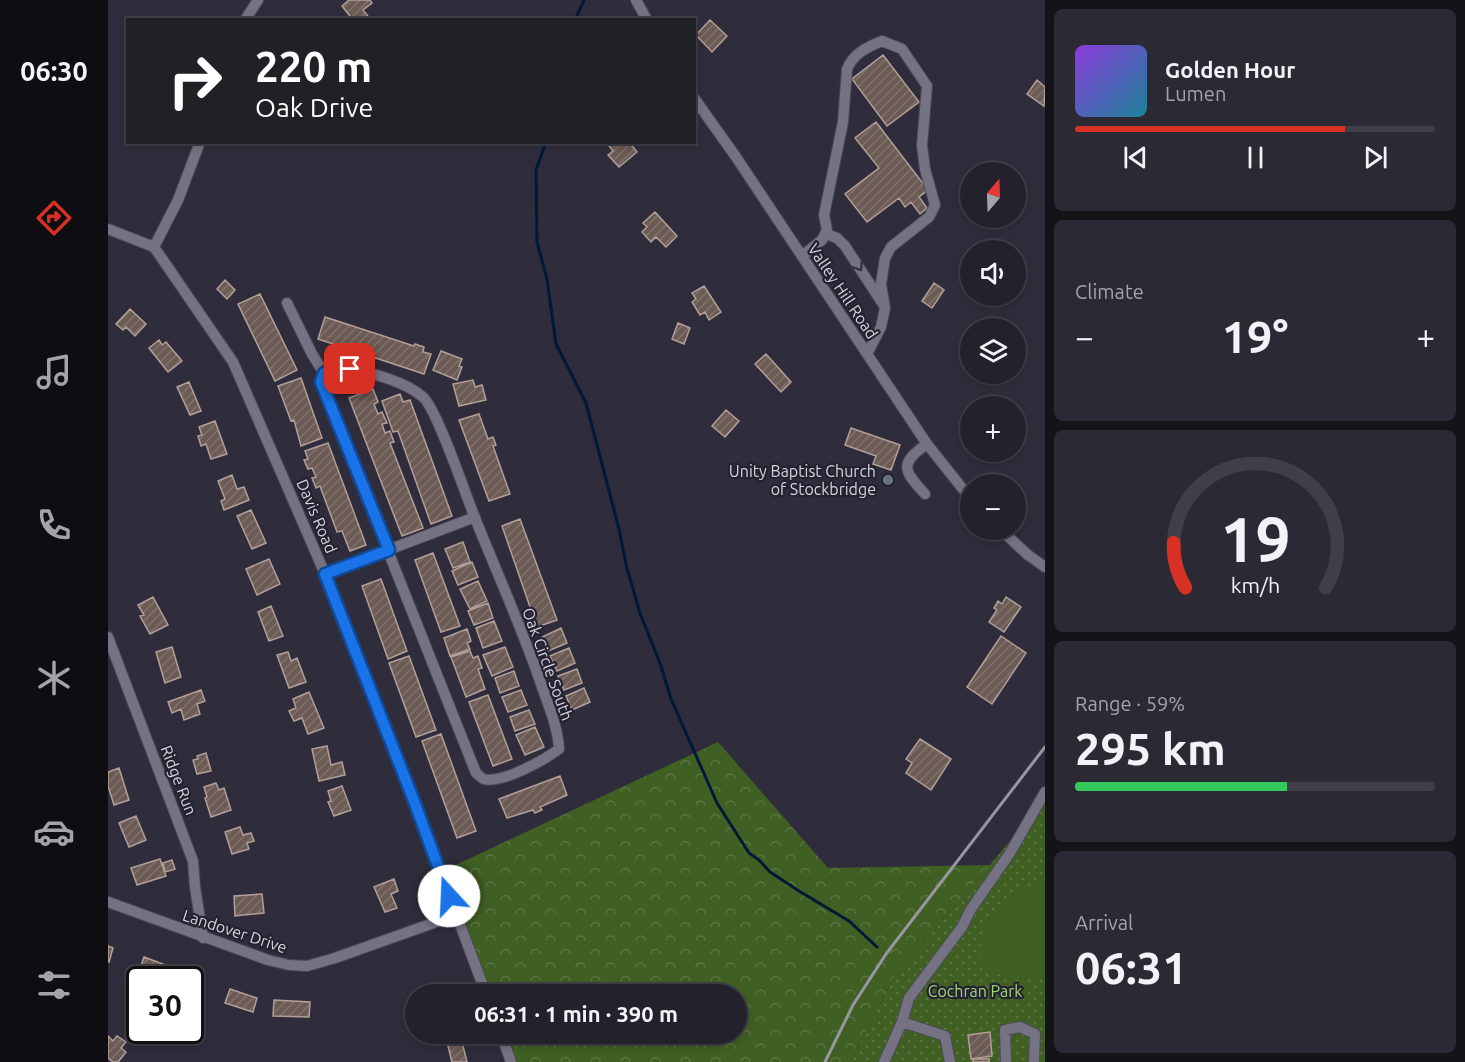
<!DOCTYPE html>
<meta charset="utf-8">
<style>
body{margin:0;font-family:Ubuntu,sans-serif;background:#2b2a34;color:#f1f3f6;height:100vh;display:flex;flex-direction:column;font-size:22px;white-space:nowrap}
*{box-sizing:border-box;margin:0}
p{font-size:20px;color:#a3a4a9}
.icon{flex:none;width:33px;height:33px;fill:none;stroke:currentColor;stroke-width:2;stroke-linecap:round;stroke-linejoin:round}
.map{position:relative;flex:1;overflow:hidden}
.panel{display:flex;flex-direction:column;gap:9px;padding:9px;background:#131318;width:420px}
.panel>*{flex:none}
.top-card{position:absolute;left:18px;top:18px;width:570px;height:126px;border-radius:0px;box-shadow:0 3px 9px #0003,0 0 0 2px #403f48;background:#202124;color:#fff;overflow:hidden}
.needle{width:39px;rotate:19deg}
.tools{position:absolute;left:852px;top:162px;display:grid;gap:12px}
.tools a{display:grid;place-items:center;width:66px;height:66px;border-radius:50%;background:#23222c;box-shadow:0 3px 9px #0003,0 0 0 2px #403f48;font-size:30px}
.speed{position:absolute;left:18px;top:966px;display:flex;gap:12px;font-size:30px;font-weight:700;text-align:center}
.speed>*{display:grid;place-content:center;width:78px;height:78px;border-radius:50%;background:#23222c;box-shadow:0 3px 9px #0003,0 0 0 2px #403f48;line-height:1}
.speed .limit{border:3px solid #111;border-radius:9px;background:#fff;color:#111}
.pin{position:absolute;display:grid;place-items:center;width:51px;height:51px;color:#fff;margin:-26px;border-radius:12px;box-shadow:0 3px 9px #0006}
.me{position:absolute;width:66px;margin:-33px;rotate:340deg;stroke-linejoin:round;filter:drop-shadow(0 0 4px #0008)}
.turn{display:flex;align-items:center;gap:21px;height:126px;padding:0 30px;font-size:27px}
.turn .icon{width:78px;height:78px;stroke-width:2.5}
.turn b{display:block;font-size:42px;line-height:51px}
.big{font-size:45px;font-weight:700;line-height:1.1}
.panel .widget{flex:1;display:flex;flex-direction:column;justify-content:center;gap:9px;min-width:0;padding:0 21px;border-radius:9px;background:#2b2a34}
.panel .dial{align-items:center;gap:0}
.dial svg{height:156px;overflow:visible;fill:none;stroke:#403f48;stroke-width:7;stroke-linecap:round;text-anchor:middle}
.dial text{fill:#f1f3f6;stroke:none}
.song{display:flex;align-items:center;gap:18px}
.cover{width:72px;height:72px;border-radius:9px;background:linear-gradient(135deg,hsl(270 70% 55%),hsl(190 70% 35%))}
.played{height:6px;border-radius:3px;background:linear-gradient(90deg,#d93025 75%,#403f48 75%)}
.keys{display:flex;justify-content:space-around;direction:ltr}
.heat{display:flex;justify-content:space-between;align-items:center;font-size:33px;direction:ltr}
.charge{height:9px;border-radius:4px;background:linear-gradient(90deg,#34c759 59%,#403f48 0)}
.trip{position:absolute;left:297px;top:984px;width:342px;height:60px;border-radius:30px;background:#23222c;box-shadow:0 3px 9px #0003,0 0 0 2px #403f48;font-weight:700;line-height:60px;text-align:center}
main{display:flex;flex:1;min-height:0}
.menu{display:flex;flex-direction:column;width:108px;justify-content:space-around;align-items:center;background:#0e0e12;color:#a3a4a9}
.menu .icon{width:42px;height:42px}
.menu .current{color:#d93025}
.menu b{font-size:27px;color:#f1f3f6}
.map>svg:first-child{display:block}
</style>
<main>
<nav class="menu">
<b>06:30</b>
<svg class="icon current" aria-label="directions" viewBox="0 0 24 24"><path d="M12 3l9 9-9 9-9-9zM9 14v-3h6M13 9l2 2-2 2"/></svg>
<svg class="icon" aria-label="music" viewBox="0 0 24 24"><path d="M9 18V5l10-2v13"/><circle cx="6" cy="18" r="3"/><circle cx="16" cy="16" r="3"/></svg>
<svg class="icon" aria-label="phone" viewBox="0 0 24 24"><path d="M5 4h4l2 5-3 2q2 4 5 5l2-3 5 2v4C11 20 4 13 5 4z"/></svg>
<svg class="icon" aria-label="climate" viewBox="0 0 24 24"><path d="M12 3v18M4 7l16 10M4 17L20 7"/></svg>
<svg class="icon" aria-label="car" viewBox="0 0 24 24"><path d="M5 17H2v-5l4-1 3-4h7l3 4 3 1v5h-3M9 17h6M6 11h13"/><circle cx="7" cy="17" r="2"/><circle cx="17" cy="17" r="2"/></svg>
<svg class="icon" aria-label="filters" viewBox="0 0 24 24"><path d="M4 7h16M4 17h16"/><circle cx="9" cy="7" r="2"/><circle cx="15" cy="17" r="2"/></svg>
</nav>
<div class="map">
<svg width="937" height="1062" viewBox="0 0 937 1062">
<defs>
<pattern id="grass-dots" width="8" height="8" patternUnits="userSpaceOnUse" patternTransform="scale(1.5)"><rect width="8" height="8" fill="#405f23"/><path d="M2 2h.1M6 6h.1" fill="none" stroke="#5b7542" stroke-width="1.8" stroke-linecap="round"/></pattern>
<pattern id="forest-crowns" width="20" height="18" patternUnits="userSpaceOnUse" patternTransform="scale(1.5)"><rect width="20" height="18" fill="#405f23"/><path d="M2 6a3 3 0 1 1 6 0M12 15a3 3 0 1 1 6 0" fill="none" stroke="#5b7542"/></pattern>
<pattern id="building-hatch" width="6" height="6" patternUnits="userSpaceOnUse" patternTransform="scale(1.5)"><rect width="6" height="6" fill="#6c5a54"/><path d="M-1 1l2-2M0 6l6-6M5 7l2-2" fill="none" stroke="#80716c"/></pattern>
</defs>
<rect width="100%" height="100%" fill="#2f2d3b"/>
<path fill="url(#grass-dots)" d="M937,800V1062H742L785,979Z"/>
<path fill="url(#forest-crowns)" d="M610,742L720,868L882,865L785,979L742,1062H405L395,1034H628V994H381L337,870Z"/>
<path fill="#405f23" d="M937,882V977L875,974C874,965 872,955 873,946C875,912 905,887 937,882Z"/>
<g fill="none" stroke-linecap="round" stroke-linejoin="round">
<path stroke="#001936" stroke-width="3" d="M467,20L476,0
M438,142L428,170L429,242L439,279L448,344L478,403L511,529L518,565L532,613L553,666L563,699L609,803L641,853L651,860L662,872L691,891L741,921L769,947"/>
</g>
<path fill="url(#building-hatch)" stroke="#b39f99" stroke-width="1.5" d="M241,0H262L264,3L255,10L263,20H245L234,6Z
M602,20L619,36L604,52L588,35Z
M775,55L811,102L779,126L744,79Z
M929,80L937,87L936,106L919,94Z
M768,122L820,190L811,197L819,208L812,214L803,202L797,207L791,198L759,222L737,194L771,168L747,138Z
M498,142H521L529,152L511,167L500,155L505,151Z
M547,212L569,236L558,247L548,237L543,242L534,232L539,227L535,223Z
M117,280L127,290L119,299L109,289Z
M826,283L836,290L824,308L814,301Z
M596,286L613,312L601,320L597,312L592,315L584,302L588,299L584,293Z
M152,294L189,370L167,381L130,304Z
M22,309L38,324L27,336L18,327L15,330L8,324Z
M217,317L306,346L307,344L316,347L315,352L323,354L316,374L210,339Z
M570,323L582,328L576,344L564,339Z
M51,340L54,345L58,342L74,361L60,372L41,348Z
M333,351L354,359L351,366L354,367L349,380L325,370Z
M658,354L683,382L673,392L647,364Z
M193,378L214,438L193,446L186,420L183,421L170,386Z
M365,380L367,387L374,385L378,400L351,406L345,384Z
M81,382L93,411L82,415L69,387Z
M265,389L270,402L266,404L270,414L274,412L279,423L274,424L277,433L282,431L286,442L282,443L315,528L294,536L241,398Z
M292,394L295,402L302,400L344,516L323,524L290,431L285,432L274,401Z
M618,410L631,421L617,437L604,426Z
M371,414L380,439L385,437L388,445L385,446L402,494L381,501L351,420Z
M107,421L119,454L103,459L98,444L93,446L90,436L94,435L91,427Z
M743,428L792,445L783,470L765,464L768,456L737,445Z
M220,443L258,545L242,551L234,531L229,532L212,486L208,488L204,478L208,477L204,468L200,469L196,460L200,459L197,451Z
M124,475L129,489L136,487L141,500L116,510L113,501L117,499L110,481Z
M143,510L158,543L144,549L129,516Z
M412,519L449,620L429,627L394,526Z
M355,542L362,562L345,568L337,549Z
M325,553L352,626L333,632L307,560Z
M161,559L172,584L149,595L138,569Z
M364,562L370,577L350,585L344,571Z
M273,579L299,651L280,659L254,586Z
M370,581L379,601L362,609L352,589Z
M45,597L60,625L42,634L32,616L36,615L30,605Z
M898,597L913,607L896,632L881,622L889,610L886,608L890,601L894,604Z
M380,603L385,618L366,625L360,611Z
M163,606L175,636L161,641L150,612Z
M386,621L394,641L375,648L368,628Z
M453,628L459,643L440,651L434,637Z
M359,629L363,641L359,643L362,649L342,656L336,638Z
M893,636L918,653L884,704L859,687Z
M64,647L73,677L57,683L48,652Z
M397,647L405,667L384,676L375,655Z
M461,648L467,663L449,671L442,656Z
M362,651L365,658L370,656L374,668L370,669L377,689L358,697L343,657Z
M180,652L183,661L189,658L198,682L181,688L169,655Z
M301,656L328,730L308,737L281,663Z
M469,669L474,683L456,690L450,676Z
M406,671L411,686L392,693L387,678Z
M476,688L482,702L464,710L458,696Z
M93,690L97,701L89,704L92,714L76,720L73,709L64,713L60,702Z
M413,690L419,705L400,712L394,697Z
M201,692L216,728L200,734L194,718L186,721L181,711L188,708L185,699Z
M380,695L404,759L385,766L361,702Z
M421,710L427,724L407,731L402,717Z
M427,727L436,747L417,755L408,735Z
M333,734L368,831L349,838L314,741Z
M812,739L843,759L823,790L798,773L804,763L798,759Z
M219,746L223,765L234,762L237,775L211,781L204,749Z
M98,753L103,771L89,774L85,760L90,759L89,756Z
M11,768L21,800L6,805L0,786V772Z
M452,776L459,795L432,807L434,810L427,813L425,810L399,818L391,799Z
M108,783L111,790L116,788L123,810L103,817L97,798L99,797L96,787Z
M234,786L243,810L226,816L220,802L223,801L220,791Z
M28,816L38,840L21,847L11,823Z
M132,827L135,835L143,833L146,841L139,843L141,849L124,854L117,832Z
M52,859L58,876L29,885L23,868Z
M64,860L67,869L57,872L55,863Z
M286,879L290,891L283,894L289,908L277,912L266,887Z
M154,894L156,913L127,916L126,896Z
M0,946L5,948L1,962L0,961Z
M36,957L63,967L58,980H45L30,974Z
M71,971L89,978L87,983L95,985L88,1002L82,1000V980H68Z
M122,989L149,998L145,1012L117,1003Z
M166,1000L202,1002L201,1017L165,1016Z
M882,1032L884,1056L863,1059L860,1035Z
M0,1036L5,1041L9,1036L18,1042L13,1048L18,1052L10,1062H5L0,1058Z
M354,1042L359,1062H344L340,1046Z
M865,1059H881V1062H865Z"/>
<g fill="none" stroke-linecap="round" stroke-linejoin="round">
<g stroke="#4c4a56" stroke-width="12">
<path id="minor" d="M528,0L539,20
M137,20L150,0
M586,98L628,157L819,444L862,498
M0,229L46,247L125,362L217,574L306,801L378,994
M718,234L729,238L737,246L775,304
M46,247L70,200L92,142
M694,256L714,240L719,230L716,215L735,122L739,69C745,54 759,47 774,41L794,49L819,86L814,145L817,169L827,205L821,217L783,247L777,258L773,284L777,308L773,327L759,354
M179,303L204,354L216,373
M229,367C256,371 294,379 315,397C329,409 358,496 367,518C389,573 414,628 433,684C440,705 450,727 451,749C436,760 394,784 376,779C373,778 371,775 368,773L213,382L216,373Z
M817,494C796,471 790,464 819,444
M893,530L920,555L937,567
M217,574L367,517
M0,637L85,861L87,887L95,938
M0,902L160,960L181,965L199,966L227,958L348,915
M794,1022L837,1036L842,1062
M393,1034L403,1062
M776,1062L794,1022L801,998L854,927L863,909L902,853L937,792
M898,1062L897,1030L912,1027L927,1034L926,1062"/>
</g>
<use href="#minor" stroke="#757383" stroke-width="10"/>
<path stroke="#9796a1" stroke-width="3" d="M717,1062L745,1005L778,954L937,747"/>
</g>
<defs><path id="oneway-chevron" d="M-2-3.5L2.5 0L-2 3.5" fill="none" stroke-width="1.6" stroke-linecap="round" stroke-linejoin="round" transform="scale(1.5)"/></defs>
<use stroke="#353341" href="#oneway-chevron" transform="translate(751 267) rotate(57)"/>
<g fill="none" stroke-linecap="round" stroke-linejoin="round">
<g stroke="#114b97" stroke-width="15">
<path id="route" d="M242,369L230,366L216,373L213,382L281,550L217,574L306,801L341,896"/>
</g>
<use href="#route" stroke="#1a73e8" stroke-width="10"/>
</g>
<circle fill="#6b7280" stroke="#252331" stroke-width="2" cx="780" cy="480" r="6"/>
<g text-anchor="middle" stroke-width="4.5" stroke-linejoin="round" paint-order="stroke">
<g font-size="16" fill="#d5d4dd" stroke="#252331">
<text transform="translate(735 291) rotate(56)" y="6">Valley Hill Road</text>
<text transform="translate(209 516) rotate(67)" y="6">Davis Road</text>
<text transform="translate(440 664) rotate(70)" y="6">Oak Circle South</text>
<text transform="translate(71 780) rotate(69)" y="6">Ridge Run</text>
<text transform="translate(127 931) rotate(18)" y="6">Landover Drive</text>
</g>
<g font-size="16" fill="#d5d4dd" stroke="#252331" text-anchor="end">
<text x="768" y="477">Unity Baptist Church<tspan x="768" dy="18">of Stockbridge</tspan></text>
</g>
<g font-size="16" fill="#a1d775" stroke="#252331">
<text x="867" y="997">Cochran Park</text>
</g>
</g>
</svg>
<div class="tools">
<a><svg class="needle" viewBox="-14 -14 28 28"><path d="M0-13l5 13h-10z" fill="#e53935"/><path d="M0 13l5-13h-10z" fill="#a3a4a9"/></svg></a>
<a><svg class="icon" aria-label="sound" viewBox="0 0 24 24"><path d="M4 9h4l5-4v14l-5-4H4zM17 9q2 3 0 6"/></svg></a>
<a><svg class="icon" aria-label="layers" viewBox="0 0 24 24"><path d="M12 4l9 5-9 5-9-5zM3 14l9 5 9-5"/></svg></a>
<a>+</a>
<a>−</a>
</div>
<div class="speed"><div class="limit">30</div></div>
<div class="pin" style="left:242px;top:369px;background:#d93025"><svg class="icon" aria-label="arrive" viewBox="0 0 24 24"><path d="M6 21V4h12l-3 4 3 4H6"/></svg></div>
<svg class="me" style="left:341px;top:896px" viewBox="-20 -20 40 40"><circle r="19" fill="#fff"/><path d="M0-13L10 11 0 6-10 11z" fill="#1a73e8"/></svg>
<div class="trip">06:31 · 1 min · 390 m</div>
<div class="top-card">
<div class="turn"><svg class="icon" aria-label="right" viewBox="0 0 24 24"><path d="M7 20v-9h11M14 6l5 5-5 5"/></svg><div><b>220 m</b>Oak Drive</div></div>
</div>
</div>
<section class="panel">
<div class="widget">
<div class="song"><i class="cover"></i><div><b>Golden Hour</b><p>Lumen</p></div></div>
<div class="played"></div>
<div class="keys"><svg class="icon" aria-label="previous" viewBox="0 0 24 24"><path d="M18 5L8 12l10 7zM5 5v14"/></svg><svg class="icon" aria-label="pause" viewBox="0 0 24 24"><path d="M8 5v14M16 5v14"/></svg><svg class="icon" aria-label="next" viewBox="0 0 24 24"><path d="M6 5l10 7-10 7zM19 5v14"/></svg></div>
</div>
<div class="widget"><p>Climate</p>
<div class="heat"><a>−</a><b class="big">19°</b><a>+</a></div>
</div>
<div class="widget dial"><svg viewBox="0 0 100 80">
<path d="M14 69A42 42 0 1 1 86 69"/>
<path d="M14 69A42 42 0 0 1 8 46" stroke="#d93025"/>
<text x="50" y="56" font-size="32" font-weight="700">19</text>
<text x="50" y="72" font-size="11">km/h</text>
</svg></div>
<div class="widget"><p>Range · 59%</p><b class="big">295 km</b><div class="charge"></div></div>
<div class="widget"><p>Arrival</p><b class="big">06:31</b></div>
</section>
</main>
